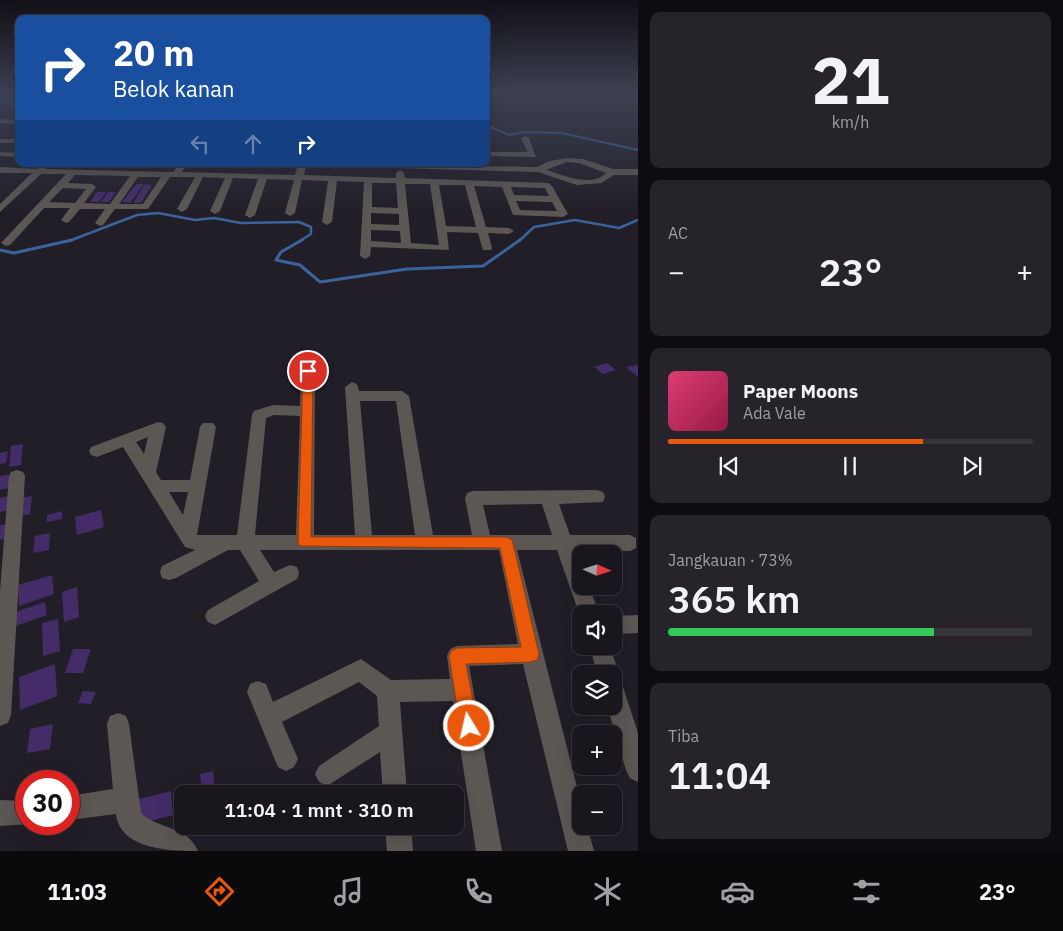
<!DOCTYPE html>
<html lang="id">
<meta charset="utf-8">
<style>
body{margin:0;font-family:"IBM Plex Sans",sans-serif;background:#26232b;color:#f1f3f6;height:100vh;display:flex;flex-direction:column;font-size:19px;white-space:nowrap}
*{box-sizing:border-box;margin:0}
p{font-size:16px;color:#9f9fa4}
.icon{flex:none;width:28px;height:28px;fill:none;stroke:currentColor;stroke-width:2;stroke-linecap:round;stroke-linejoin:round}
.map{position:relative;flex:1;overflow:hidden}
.sheet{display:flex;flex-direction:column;gap:12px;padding:12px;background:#0e0c10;width:425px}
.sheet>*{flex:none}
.guide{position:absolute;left:15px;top:15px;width:475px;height:152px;border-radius:10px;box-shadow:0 5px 20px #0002,0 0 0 1px #37353c;background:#1a4fa0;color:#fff;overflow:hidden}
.needle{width:32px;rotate:93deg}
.tools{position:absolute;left:572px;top:545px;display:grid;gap:10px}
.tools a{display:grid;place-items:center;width:50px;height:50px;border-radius:10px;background:#19161e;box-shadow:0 5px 20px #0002,0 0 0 1px #37353c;font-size:25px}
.speed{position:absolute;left:15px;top:770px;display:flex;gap:10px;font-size:25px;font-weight:700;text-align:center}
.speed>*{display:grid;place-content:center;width:65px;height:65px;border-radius:50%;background:#19161e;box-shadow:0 5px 20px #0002,0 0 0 1px #37353c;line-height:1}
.speed .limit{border:8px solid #d22;background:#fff;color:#111}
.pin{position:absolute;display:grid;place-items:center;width:42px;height:42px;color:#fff;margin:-21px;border:2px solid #fff;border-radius:50%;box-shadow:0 1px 5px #0007}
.me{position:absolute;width:55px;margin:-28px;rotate:351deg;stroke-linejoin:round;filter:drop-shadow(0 0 4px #0008)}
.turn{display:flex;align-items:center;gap:18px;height:105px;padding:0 15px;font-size:22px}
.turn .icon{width:65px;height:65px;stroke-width:2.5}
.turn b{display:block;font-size:35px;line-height:42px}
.lanes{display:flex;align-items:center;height:48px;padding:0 15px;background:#0003;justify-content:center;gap:25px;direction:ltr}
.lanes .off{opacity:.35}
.big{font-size:38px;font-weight:600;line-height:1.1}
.sheet .tile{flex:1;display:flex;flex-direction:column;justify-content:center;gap:8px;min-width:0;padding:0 18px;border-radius:10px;background:#26232b}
.sheet .dial{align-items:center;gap:0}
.dial b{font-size:65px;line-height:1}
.song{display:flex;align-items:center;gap:15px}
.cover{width:60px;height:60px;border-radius:8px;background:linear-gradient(135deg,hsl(340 70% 55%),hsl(340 70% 35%))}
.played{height:5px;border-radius:2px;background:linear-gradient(90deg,#ea580c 70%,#37353c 70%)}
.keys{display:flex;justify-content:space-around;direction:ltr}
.heat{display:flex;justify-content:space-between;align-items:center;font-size:28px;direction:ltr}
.charge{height:8px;border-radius:4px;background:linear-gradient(90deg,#34c759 73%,#37353c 0)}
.trip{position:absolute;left:174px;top:785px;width:290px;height:50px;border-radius:10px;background:#19161e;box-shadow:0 5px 20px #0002,0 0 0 1px #37353c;font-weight:600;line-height:50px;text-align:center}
.dock{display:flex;height:80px;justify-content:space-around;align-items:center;background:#0a090c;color:#9f9fa4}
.dock .icon{width:35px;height:35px}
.dock .on{color:#ea580c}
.dock b{font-size:22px;color:#f1f3f6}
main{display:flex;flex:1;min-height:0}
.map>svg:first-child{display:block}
</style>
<main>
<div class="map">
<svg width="638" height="851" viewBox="0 0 638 851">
<rect width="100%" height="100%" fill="#211e28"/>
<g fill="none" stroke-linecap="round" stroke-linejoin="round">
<path stroke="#3a639b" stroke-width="2" d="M0,100L19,107
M486,125L509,135L525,132L562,133L638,150"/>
<path stroke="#3a639b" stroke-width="2.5" d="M69,241L137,215L158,213L195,220L214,218L241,223L299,222L311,227V234L300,241
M519,241L534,227L575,220L619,228L638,220"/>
<path stroke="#3a639b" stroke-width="3" d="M302,240L281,252L276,260L300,265L320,282L407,269L483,266L520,240
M0,250L14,253L72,240"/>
</g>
<path fill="#442c69" d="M136,184H144L130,203L122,202Z
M145,184L152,185L141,203H133Z
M97,192H106L99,202H90Z
M108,192H116L109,202H101Z
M607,363L616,370L603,374L594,367Z
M638,365V377L626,367Z
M23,444L21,465L9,467L11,446Z
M8,451L6,463L0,464V453Z
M13,474L10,488L0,490V476Z
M11,495L10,510L0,512V498Z
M32,496L30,514L17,517L19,498Z
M101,510L104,527L77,535L75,517Z
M62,511V519L47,522V515Z
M7,524L6,538L0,540V525Z
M50,533L49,550L33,553L35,536Z
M52,575L54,594L19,606L18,585Z
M77,587L79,617L64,622L62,592Z
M45,602L47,615L16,626L15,612Z
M58,619L60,651L43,656L42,623Z
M73,649H91L83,673H65Z
M55,664L57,696L20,710L19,677Z
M83,691L96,692L91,704L78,703Z
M53,724L50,749L27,753L30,729Z
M213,771L215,794H202L200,774Z
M192,789V794H182V826H194V831L181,835L179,792Z
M171,791L173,815L139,824V799Z"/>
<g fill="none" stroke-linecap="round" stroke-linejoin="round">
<path fill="#5c5753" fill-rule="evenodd" d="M0,119L19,120V124L0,123Z
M525,136L529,138L536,157L486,156V152H528L521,138Z
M0,139H19V143H0Z
M0,152L19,153V157L0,156Z
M567,158L583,159L613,169H638V175H614L601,183L577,185L538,172L323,166L319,164L537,167L549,161ZM567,162L579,163L606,173C591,188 563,175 546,170Z
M179,164H187L182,172L295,175L298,164H306L304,175L396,178V173L400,170L404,173L405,178L548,183L552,186L568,214L563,217L513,215L502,187L474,186L486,227L509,228L514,231L509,234L488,233L492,248L491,250H483L478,233L447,232L449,250L371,247L370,256L365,259L360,256L364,182L337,181L332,222L327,225L322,222L328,181L302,180L295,213L290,216L285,213L294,180L267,179L255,215L250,218L245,215L258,179L233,178L220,211L215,214L210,211L225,178L203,177L187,209L182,212L177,209L195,177H170L148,209H115L103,225L100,226L95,223L105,209H80L69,222L66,223L61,220L70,208H44L10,245L6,246L1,243L66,174H41L0,212V204L32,173H0V167L37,169L42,165L46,169L169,172H173ZM75,175L130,176L110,204L84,203L96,187L92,184L68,183ZM138,177H161L143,204H119ZM372,183H396L398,208L372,207ZM405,184H430L439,245L411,243ZM439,185H465L476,227L446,226ZM511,187L545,188L549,196L514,195ZM63,188L86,189L75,203L49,202ZM516,201L552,202L557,211L520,210ZM371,213L399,214V225L371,224ZM371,230L400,231L401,243L371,241Z
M308,367L315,371L314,535H355L345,387L352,382L357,384L359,391H402L409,396L433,535H472L465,498L467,493L473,491L597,490L603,492L605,497L603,502L559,504L570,535H630L636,538V548L630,551L576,550L581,566V586H589L599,614H581V619L557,550H517L581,803V826H587L594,851H568L523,664L469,666L502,851H476L453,701L400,702L407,794H383L380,752L327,786L319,782L315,774L319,766L379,726L377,696L359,682L282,722L298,759L294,767L286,771L278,767L247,692L250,684L258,681L266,684L273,702L361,659L391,680L450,679L447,656L450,649L457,646L518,644L499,550H260L274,572L290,565L297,567L299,573L297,579L215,625L208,622L205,616L208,610L259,581L240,550H228L176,578L169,580L162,578L160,572L162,566L195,550L185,547L123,447L97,457L91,455L89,451L91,447L158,422L163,423L166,427L156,472L161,480H190L200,427L203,423H213L216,427L197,535H237L252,415L254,411L273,405L300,406L301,371ZM360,401H396L415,535H372ZM274,415L300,416L296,535H255L266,418ZM148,437L144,454L136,442ZM169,492H188L183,515ZM542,504L552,535H490L483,505Z
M17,470L23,472L25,476L11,715L8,723L0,726V591L9,476L11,472Z
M638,615V633L614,634V616Z
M590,646H610L619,674L615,682L622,684L638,733V782L630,778L626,770L607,706H614V674H597Z
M118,713L126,716L129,724L141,813C159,830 187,825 198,851C171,851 120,850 116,814L69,820V796L113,789L107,724L110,716Z
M0,800L26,801V824H30L0,826Z
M385,826H411L413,851H387Z"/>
</g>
<linearGradient id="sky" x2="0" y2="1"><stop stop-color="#121016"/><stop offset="0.44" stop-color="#3d4153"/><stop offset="1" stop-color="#3d4153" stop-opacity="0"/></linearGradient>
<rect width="638" height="212" fill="url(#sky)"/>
<path fill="#ea580c" stroke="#983908" d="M308,368L313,371L311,537H506L511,539L513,543L539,654L537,660L531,662L466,664L478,726L475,732L469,734L463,732L460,726L449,656L451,651L457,648L521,647L500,548L300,546L298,542L303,371Z"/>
</svg>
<div class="tools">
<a><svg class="needle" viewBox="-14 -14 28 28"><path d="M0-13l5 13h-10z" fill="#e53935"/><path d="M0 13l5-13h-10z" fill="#9f9fa4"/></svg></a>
<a><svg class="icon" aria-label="sound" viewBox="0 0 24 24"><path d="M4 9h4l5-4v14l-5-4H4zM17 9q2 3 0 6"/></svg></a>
<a><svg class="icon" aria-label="layers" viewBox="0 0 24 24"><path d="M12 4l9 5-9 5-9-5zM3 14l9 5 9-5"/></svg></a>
<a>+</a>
<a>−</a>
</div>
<div class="speed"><div class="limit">30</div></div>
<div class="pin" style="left:308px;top:371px;background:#d93025"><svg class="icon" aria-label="arrive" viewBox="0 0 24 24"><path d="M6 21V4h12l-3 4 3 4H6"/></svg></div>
<svg class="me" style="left:469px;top:726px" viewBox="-20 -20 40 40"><circle r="17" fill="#ea580c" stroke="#fff" stroke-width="3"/><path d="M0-11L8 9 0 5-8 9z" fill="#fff"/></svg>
<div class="trip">11:04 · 1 mnt · 310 m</div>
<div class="guide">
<div class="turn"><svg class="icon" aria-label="right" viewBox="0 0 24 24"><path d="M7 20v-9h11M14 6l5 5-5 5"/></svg><div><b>20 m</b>Belok kanan</div></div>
<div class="lanes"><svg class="icon off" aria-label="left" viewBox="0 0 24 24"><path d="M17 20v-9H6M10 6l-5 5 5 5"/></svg><svg class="icon off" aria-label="ahead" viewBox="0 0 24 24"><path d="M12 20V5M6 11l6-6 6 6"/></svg><svg class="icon" aria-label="right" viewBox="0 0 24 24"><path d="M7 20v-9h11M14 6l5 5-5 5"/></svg></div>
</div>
</div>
<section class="sheet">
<div class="tile dial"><b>21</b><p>km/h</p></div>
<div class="tile"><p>AC</p>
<div class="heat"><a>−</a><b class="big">23°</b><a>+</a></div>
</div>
<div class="tile">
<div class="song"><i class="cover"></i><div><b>Paper Moons</b><p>Ada Vale</p></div></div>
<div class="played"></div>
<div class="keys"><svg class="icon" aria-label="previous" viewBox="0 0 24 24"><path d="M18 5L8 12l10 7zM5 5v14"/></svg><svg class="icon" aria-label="pause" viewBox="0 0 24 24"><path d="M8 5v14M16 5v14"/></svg><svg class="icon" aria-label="next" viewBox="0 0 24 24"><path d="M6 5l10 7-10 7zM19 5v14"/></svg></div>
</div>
<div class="tile"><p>Jangkauan · 73%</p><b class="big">365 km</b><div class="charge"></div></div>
<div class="tile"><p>Tiba</p><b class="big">11:04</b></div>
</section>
</main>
<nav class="dock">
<b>11:03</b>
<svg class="icon on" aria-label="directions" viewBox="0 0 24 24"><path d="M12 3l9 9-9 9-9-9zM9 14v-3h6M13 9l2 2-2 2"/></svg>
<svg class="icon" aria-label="music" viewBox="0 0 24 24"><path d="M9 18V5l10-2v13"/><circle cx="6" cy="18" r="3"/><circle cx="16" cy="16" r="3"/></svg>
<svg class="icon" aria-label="phone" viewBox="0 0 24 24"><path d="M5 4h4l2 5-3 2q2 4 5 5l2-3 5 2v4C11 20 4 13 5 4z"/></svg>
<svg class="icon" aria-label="climate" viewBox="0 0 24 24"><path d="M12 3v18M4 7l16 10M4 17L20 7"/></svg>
<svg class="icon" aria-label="car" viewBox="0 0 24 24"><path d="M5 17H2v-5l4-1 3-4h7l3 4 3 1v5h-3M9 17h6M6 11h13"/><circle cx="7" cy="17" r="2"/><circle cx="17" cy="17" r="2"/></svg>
<svg class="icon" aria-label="filters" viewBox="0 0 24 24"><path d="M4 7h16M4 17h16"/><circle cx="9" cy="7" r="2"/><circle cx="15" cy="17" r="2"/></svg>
<b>23°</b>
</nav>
